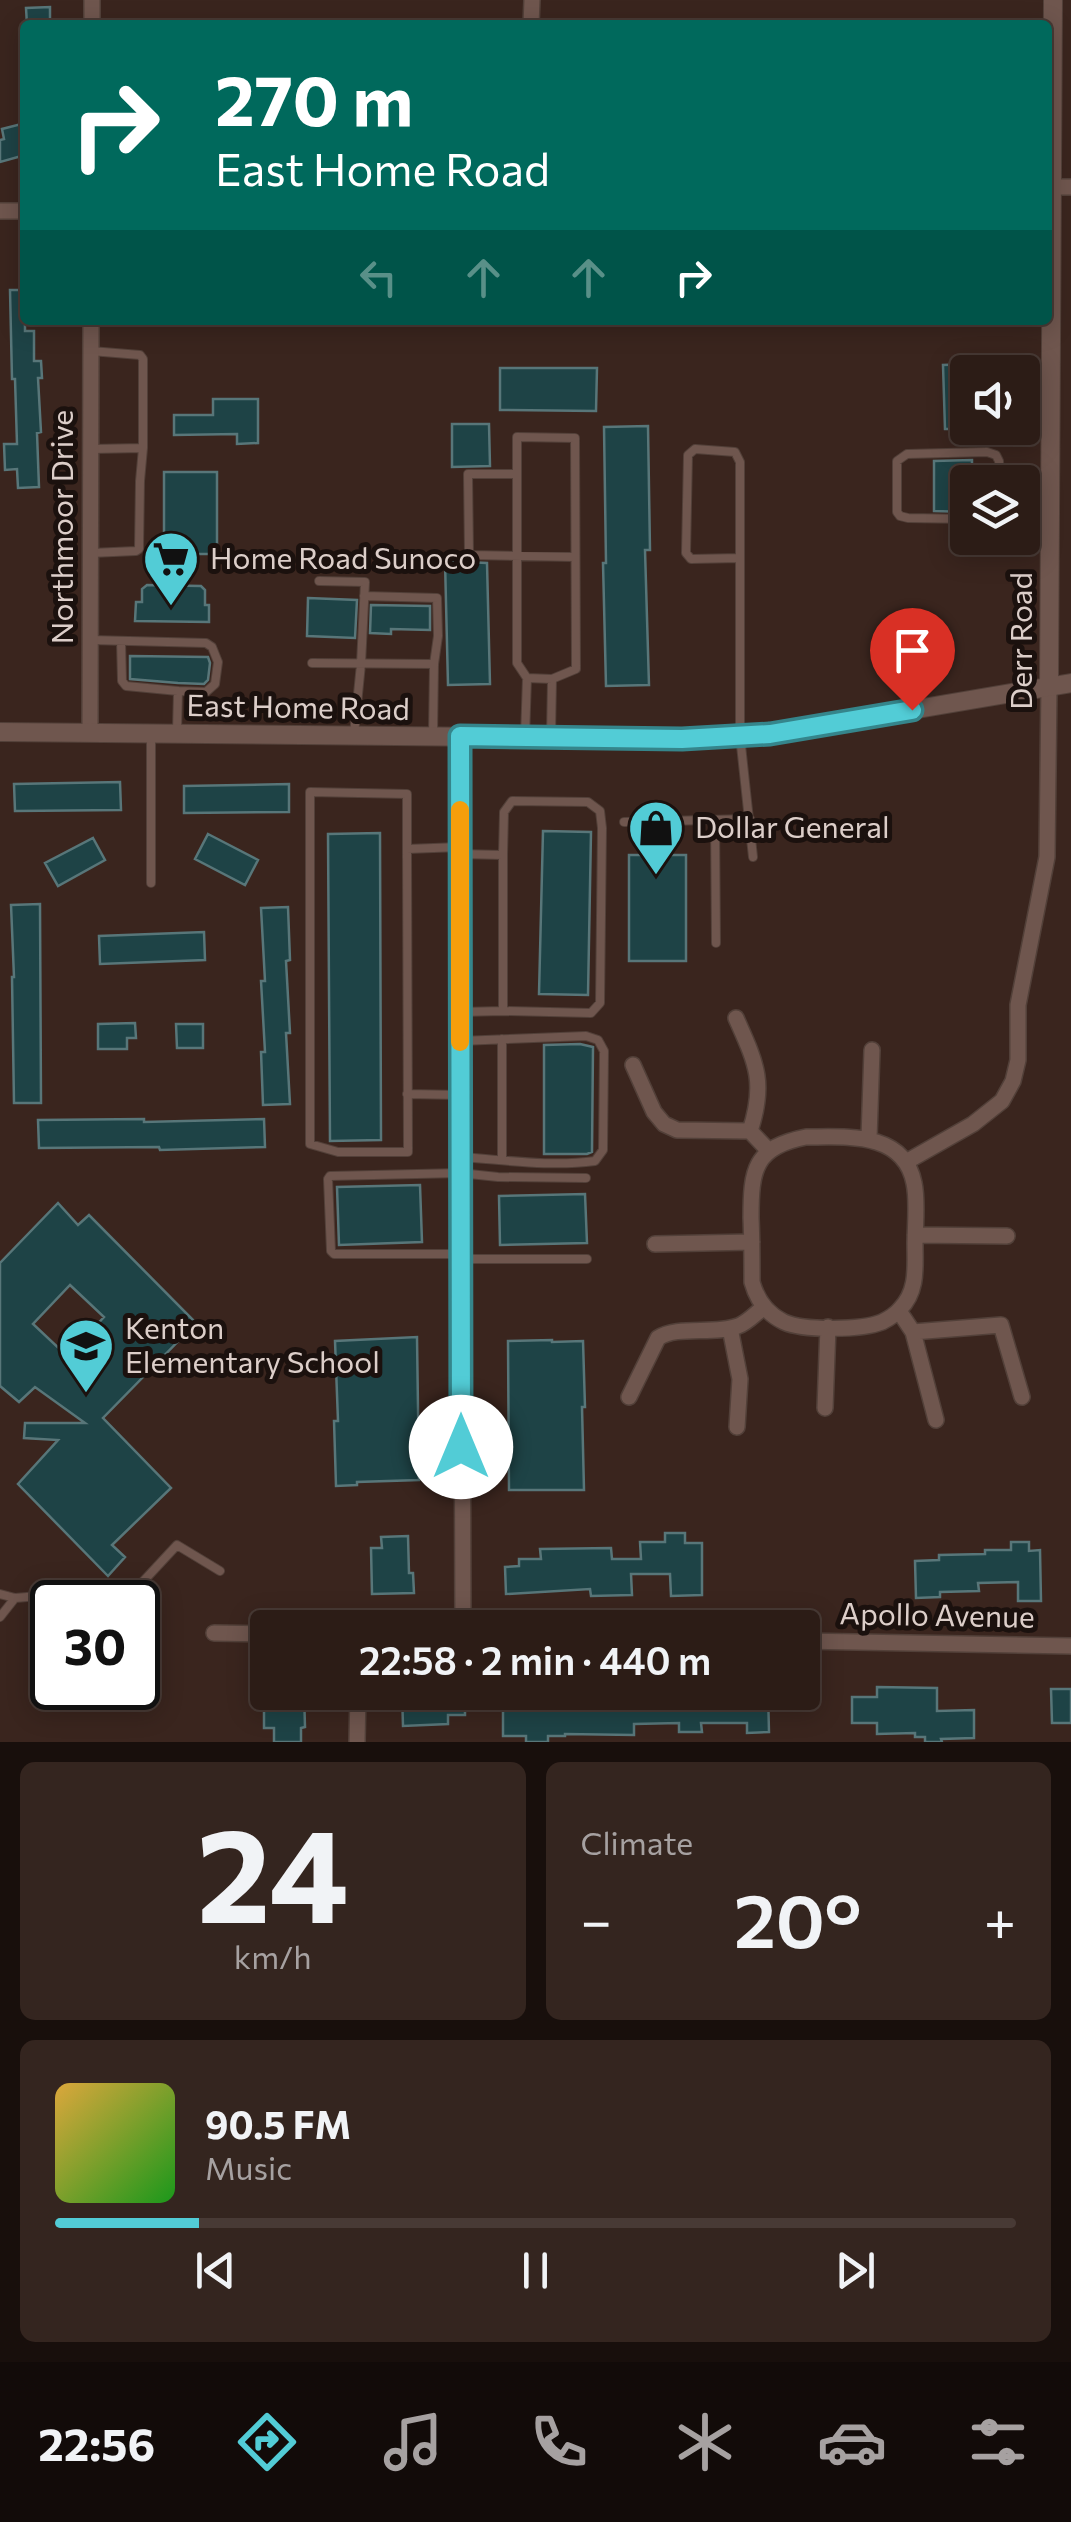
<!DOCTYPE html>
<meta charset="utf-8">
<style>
body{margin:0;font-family:Commissioner,sans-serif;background:#34251f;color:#f1f3f6;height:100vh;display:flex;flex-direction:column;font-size:38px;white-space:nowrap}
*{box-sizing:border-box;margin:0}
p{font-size:32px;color:#a6a1a1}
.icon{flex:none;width:55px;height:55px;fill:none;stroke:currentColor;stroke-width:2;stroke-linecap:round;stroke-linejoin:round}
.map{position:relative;height:1742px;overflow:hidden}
.drawer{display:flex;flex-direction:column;gap:20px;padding:20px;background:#180f0c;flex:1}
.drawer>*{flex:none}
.banner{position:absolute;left:20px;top:20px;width:1032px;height:305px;border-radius:10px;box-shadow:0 5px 25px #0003,0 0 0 2px #483a35;background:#00695c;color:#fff;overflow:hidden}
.tools{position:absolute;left:950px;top:355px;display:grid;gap:20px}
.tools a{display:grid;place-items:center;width:90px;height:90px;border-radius:10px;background:#2c1c16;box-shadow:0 5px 25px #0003,0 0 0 2px #483a35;font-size:50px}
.speed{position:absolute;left:30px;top:1580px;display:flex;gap:20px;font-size:50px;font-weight:700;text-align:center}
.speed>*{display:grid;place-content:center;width:130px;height:130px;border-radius:50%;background:#2c1c16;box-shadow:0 5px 25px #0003,0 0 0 2px #483a35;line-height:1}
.speed .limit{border:5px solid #111;border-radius:15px;background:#fff;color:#111}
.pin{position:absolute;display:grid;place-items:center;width:85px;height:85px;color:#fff;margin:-102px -42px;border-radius:50% 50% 50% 0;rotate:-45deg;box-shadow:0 0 10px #0007}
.pin .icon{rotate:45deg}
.me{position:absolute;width:110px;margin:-55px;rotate:0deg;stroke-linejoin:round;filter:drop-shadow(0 0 8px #0008)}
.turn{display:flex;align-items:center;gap:35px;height:210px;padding:0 30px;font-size:45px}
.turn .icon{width:130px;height:130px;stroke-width:2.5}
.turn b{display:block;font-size:70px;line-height:85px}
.lanes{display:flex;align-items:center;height:95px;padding:0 30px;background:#0003;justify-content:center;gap:50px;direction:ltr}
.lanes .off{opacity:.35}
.big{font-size:75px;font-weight:600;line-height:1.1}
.drawer .card{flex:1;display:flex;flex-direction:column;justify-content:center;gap:15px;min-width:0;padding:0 35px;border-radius:15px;background:#34251f}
.drawer .dial{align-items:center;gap:0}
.dial b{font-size:130px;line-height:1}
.song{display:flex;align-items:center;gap:30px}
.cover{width:120px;height:120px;border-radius:15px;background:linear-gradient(135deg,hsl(40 70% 55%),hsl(120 70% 35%))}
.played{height:10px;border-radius:5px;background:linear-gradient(90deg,#52ccd6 15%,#483a35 15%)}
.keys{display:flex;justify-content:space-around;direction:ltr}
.heat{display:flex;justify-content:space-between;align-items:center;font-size:55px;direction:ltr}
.drawer .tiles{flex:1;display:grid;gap:20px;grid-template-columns:1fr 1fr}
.card:last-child{grid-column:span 2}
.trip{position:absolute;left:250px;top:1610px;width:570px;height:100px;border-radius:10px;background:#2c1c16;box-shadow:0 5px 25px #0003,0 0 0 2px #483a35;font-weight:600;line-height:100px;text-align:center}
.dock{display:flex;height:160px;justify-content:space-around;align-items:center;background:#120b09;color:#a6a1a1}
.dock .icon{width:70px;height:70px}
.dock .on{color:#52ccd6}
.dock b{font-size:45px;color:#f1f3f6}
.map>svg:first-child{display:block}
</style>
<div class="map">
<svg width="1071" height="1742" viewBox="0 0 1071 1742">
<rect width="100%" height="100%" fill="#3a251e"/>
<path fill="#1e4346" stroke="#587679" stroke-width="2.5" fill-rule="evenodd" d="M50,7V25H27L26,8Z
M25,123V155L0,162V140L4,139L2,129Z
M10,290H25V331H34V361H41L42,378H38L41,432L37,433L39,487L18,488L17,469L5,470L4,444H17L15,379H12Z
M968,364V429H945L943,365Z
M500,368H597L596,411L500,410Z
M213,399H258V443L237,444V434L174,435V415H213Z
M452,424H489L490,466L452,467Z
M648,426L650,550H645L649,685L606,686L603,563H606L604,427Z
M972,460V482H968V512L934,511V461Z
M164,472H217V554H164Z
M445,561L487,563L490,684L448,685Z
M147,585L201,586L205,590V605H209V622L135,621L136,602H142V589Z
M308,598L357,600L355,638L307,636Z
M371,605L430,606V630L391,629V634L370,633Z
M130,656L208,657L210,663L208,680L204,684L178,683L130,679Z
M120,782L121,810L15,811L14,784Z
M289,784V812L184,813V786Z
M543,831L591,832L588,995L539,994Z
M380,833L381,1140L330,1141L328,834Z
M208,834L258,860L245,885L195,859Z
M93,838L105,860L58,886L45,863Z
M629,855H686V961H629Z
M40,904L41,1103H14L12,977H14L11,905Z
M288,907L290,960L286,961L290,1033H286L290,1104L263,1105L261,1052H265L261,981H265L261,908Z
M204,932L205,960L100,964L99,936Z
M135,1023L136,1038H127V1049H98V1024Z
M176,1024H203V1048H177Z
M580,1044L593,1047L592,1152L587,1154H544V1045Z
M144,1119V1122L264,1119L265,1147L160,1150L159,1147L39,1148L38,1120Z
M420,1185L422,1242L339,1245L337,1187Z
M585,1194L587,1243L500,1245L499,1196Z
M58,1203L78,1225L89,1215L196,1323L103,1418L171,1488L112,1545L125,1557L108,1576L18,1484L58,1440L24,1438L25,1423H85L35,1387L19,1402L0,1386V1263ZM70,1285L104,1317L67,1356L33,1324Z
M417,1337L419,1480L357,1482V1485L336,1486L334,1421H338L335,1341Z
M552,1340V1342L583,1341L585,1407H582L584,1490H509L508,1341Z
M665,1533H685V1543H702V1595L671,1596L670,1574H631L632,1595L591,1596L590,1589L506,1594L505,1567L519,1566V1559H541L540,1549L611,1548L612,1559H641L640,1542H665Z
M408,1536L409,1573H413L414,1593L372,1594L371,1548H382L381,1537Z
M1011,1542H1029V1551L1040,1550L1041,1601H1018V1582L978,1583L979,1591L940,1592V1597L916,1598L915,1561L939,1560V1555L985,1554V1550H1011Z
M877,1687L937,1688V1711L974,1710V1738L941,1739L942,1742H925V1737H915V1733L877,1734V1723H852V1697H877Z
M1051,1689H1071V1723H1052Z
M275,1692H304L305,1727L301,1728V1742H274V1728H264V1704H275Z
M402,1692H465V1715H448V1724L403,1726Z
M535,1692H635V1696L665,1695V1692H768L769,1732L747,1733V1723H701L702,1732H679V1723L634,1724V1735L565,1734V1736H548V1742H526V1736H503V1703L535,1704Z"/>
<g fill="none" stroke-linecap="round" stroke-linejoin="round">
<g stroke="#524039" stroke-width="10">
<path id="service" d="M1022,420H1051
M91,449L143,448V359L140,355L91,351
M517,474H468L469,555L575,557
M1022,506H1051
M968,519L908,518L900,516L897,512V461L907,454L987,452L996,455L999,461L1000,482
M91,553L136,551L139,549L140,481L143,448
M740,558L691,559L686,553L688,455L695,449L735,452L740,462V736L753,857
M319,581L365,582L361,664L354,734
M364,596L437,598L438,636L434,664
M91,640L206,643L212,647L218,662L215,684L206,692L178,691L177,731
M121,641L122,681L126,686L178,691
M312,663L434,664L433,736
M151,734V883
M551,735L552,679
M525,737L527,678L517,663V437L575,438L576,669L552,679L527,678
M715,820L716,943
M624,822L750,819
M407,849L408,1152H338L310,1144V792L407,794V849L460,847
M460,854L503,855V1011L461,1012
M503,855L504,812L512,801L588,802L600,811L602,828L600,1003L591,1013L503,1011
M460,1041L586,1036L598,1040L604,1051L603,1150L595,1161C550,1167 506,1160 460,1157
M407,1094L460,1095
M502,1159V1039
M460,1254H334L331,1251L328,1179L330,1176L460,1173L498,1177L586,1178
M460,1259H587
M0,1594L15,1598L137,1588L177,1545L220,1571
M0,1617L15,1598"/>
</g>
<g stroke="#524039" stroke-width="18">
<path id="minor" d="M92,25V0
M531,25L532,0
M1052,187H1071
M0,211H25
M90,733L91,320
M460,737L463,1628
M736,1018C756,1063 766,1082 750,1131L769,1151
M633,1065L654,1112L664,1124L677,1130L750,1131
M806,1137C846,1137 904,1131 914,1183C918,1201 915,1225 915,1244C915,1267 918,1291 900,1309C896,1314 888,1319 882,1322C862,1330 804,1331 784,1322C767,1314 757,1300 752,1282C752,1261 752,1239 751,1218C751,1170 754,1147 806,1137Z
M869,1138L872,1050
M906,1162L973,1124L1002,1101L1013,1081L1018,1060V1005L1047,857L1049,686
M915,1235L1007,1236
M655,1244L752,1242
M899,1311L913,1332L1001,1325L1022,1397
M730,1328L740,1379L737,1427
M913,1332L936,1420
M629,1397L658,1338C677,1325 714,1335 738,1326C747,1323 756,1313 764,1307
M825,1408L828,1327
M214,1633L268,1634
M802,1641L1071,1646
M357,1742L358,1692"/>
</g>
<g stroke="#524039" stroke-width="20">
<path id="tertiary" d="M1049,686L1053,0
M0,732L683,739L770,734L1071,683"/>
</g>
<use href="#service" stroke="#6f564e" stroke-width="8"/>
<use href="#minor" stroke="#6f564e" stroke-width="15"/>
<use href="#tertiary" stroke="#6f564e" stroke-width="18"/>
</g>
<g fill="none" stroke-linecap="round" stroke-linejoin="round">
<g stroke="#35858b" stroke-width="25">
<path id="route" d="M461,1447L460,736L682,739L770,734L912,710"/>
</g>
<use href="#route" stroke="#52ccd6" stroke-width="18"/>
<path stroke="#f59e0b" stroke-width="18" d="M460,810V1042"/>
</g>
<defs>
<g id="supermarket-pin" transform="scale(2.875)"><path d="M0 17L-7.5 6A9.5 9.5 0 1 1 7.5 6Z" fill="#52ccd6" stroke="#1b110e"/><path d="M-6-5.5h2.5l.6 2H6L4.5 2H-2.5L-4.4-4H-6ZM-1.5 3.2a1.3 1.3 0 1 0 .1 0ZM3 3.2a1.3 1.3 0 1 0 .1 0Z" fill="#111"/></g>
<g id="shop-pin" transform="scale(2.875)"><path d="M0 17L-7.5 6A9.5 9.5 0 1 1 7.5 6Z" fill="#52ccd6" stroke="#1b110e"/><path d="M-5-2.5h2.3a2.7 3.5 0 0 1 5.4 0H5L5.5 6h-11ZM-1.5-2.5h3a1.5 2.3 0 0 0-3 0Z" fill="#111"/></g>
<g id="school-pin" transform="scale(2.875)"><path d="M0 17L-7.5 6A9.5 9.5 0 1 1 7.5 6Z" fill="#52ccd6" stroke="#1b110e"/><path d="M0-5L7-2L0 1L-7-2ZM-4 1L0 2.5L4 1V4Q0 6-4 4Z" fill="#111"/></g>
</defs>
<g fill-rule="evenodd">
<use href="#supermarket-pin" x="171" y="559"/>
<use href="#shop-pin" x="656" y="828"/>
<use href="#school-pin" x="86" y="1346"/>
</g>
<g text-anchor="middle" stroke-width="10" stroke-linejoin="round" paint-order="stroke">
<g font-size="30" fill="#dccec9" stroke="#1b110e">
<text transform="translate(63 527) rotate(-90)" y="10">Northmoor Drive</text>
<text transform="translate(1022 641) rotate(-90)" y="10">Derr Road</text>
<text transform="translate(298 708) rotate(1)" y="10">East Home Road</text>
<text transform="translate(937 1616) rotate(1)" y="10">Apollo Avenue</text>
</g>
<g font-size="30" fill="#dccec9" stroke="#1b110e" text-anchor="start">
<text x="210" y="569">Home Road Sunoco</text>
<text x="695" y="838">Dollar General</text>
<text x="125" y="1339">Kenton<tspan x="125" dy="34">Elementary School</tspan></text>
</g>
</g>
</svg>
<div class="tools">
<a><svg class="icon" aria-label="sound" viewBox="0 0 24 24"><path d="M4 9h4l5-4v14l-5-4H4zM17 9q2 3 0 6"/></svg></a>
<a><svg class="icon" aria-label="layers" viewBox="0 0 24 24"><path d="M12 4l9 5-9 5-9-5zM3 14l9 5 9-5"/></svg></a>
</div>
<div class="speed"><div class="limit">30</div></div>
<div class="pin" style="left:912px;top:710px;background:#d93025"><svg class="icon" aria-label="arrive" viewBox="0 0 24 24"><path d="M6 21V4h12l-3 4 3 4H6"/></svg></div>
<svg class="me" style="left:461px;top:1447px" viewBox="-20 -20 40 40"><circle r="19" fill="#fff"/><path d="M0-13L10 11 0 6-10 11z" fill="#52ccd6"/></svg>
<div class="trip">22:58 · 2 min · 440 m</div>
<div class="banner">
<div class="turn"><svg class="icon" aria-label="right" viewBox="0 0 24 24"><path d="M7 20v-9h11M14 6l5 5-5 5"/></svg><div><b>270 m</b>East Home Road</div></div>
<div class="lanes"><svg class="icon off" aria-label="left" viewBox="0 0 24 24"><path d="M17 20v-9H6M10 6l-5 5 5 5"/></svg><svg class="icon off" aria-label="ahead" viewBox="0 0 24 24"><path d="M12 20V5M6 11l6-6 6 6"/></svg><svg class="icon off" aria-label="ahead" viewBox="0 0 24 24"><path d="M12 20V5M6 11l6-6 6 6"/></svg><svg class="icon" aria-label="right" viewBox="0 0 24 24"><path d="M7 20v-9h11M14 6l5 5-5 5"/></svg></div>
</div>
</div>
<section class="drawer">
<div class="tiles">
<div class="card dial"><b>24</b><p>km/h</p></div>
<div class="card"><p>Climate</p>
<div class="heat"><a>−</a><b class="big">20°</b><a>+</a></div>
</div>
<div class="card">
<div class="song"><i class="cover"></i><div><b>90.5 FM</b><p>Music</p></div></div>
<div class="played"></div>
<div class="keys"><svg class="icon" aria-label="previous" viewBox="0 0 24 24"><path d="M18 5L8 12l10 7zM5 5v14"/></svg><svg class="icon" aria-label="pause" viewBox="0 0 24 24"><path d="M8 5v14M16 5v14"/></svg><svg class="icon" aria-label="next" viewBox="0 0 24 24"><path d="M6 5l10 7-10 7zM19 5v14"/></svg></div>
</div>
</div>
</section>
<nav class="dock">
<b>22:56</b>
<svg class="icon on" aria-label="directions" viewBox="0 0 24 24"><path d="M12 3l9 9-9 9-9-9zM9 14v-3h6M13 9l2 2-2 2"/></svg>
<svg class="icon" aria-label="music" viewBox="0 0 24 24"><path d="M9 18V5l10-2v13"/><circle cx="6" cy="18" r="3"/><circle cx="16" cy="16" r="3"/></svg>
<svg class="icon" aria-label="phone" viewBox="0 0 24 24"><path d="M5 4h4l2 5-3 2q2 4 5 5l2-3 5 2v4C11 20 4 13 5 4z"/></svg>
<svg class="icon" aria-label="climate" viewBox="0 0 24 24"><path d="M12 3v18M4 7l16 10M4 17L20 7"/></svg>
<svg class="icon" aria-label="car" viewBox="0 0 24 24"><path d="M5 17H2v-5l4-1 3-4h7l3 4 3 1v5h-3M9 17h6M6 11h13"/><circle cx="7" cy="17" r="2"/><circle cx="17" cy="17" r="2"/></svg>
<svg class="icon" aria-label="filters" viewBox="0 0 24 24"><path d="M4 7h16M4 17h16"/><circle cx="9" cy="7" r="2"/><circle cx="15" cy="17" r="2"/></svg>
</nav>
